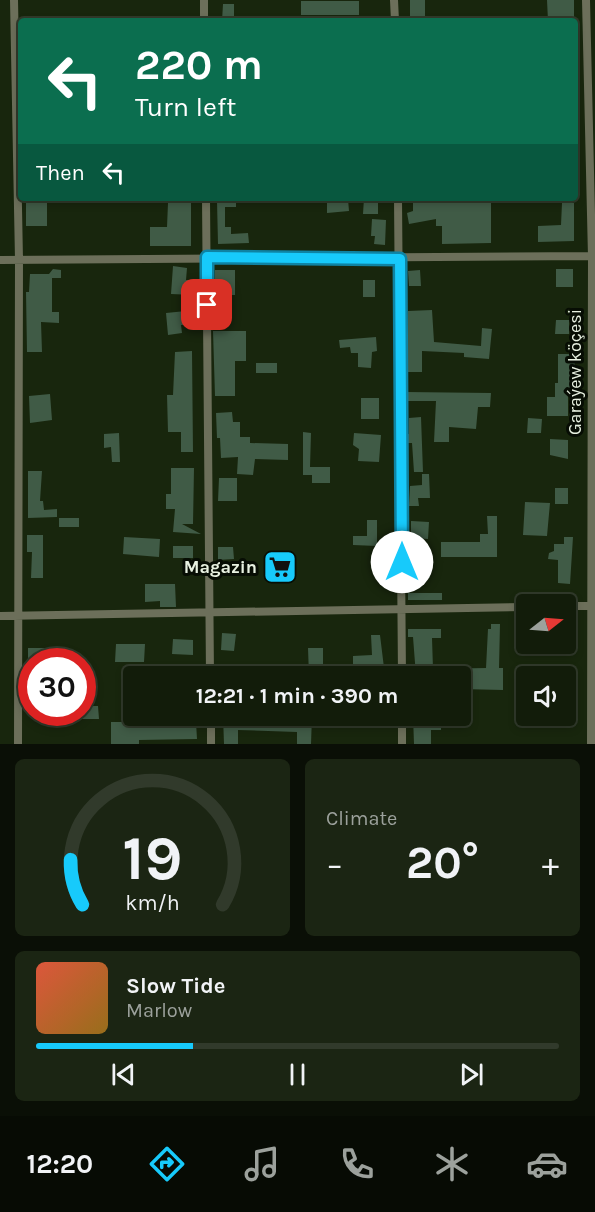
<!DOCTYPE html>
<meta charset="utf-8">
<style>
body{margin:0;font-family:Karla,sans-serif;background:#1b2513;color:#f1f3f6;height:100vh;display:flex;flex-direction:column;font-size:22px;white-space:nowrap}
*{box-sizing:border-box;margin:0}
p{font-size:20px;color:#9ca19c}
.icon{flex:none;width:33px;height:33px;fill:none;stroke:currentColor;stroke-width:2;stroke-linecap:round;stroke-linejoin:round}
.map{position:relative;height:744px;overflow:hidden}
.side{display:flex;flex-direction:column;gap:15px;padding:15px;background:#0a0f06;flex:1}
.side>*{flex:none}
.banner{position:absolute;left:18px;top:18px;width:560px;height:183px;border-radius:6px;box-shadow:0 3px 9px #0003,0 0 0 2px #313a2b;background:#0b6e4f;color:#fff;overflow:hidden}
.needle{width:39px;rotate:73deg}
.buttons{position:absolute;left:516px;top:594px;display:grid;gap:12px}
.buttons a{display:grid;place-items:center;width:60px;height:60px;border-radius:6px;background:#121c0a;box-shadow:0 3px 9px #0003,0 0 0 2px #313a2b;font-size:30px}
.speed{position:absolute;left:18px;top:648px;display:flex;gap:12px;font-size:30px;font-weight:700;text-align:center}
.speed>*{display:grid;place-content:center;width:78px;height:78px;border-radius:50%;background:#121c0a;box-shadow:0 3px 9px #0003,0 0 0 2px #313a2b;line-height:1}
.speed .limit{border:9px solid #d22;background:#fff;color:#111}
.pin{position:absolute;display:grid;place-items:center;width:51px;height:51px;color:#fff;margin:-26px;border-radius:12px;box-shadow:0 3px 9px #0006}
.me{position:absolute;width:66px;margin:-33px;rotate:0deg;stroke-linejoin:round;filter:drop-shadow(0 0 4px #0008)}
.turn{display:flex;align-items:center;gap:21px;height:126px;padding:0 18px;font-size:27px}
.turn .icon{width:78px;height:78px;stroke-width:2.5}
.turn b{display:block;font-size:42px;line-height:51px}
.then{display:flex;align-items:center;height:57px;padding:0 18px;background:#0003;gap:12px;font-size:22px}
.big{font-size:45px;font-weight:700;line-height:1.1}
.side .widget{flex:1;display:flex;flex-direction:column;justify-content:center;gap:9px;min-width:0;padding:0 21px;border-radius:9px;background:#1b2513}
.side .dial{align-items:center;gap:0}
.dial svg{height:156px;overflow:visible;fill:none;stroke:#313a2b;stroke-width:7;stroke-linecap:round;text-anchor:middle}
.dial text{fill:#f1f3f6;stroke:none}
.song{display:flex;align-items:center;gap:18px}
.cover{width:72px;height:72px;border-radius:9px;background:linear-gradient(135deg,hsl(10 70% 55%),hsl(40 70% 35%))}
.played{height:6px;border-radius:3px;background:linear-gradient(90deg,#17cafb 30%,#313a2b 30%)}
.keys{display:flex;justify-content:space-around;direction:ltr}
.heat{display:flex;justify-content:space-between;align-items:center;font-size:33px;direction:ltr}
.side .tiles{flex:1;display:grid;gap:15px;grid-template-columns:1fr 1fr}
.widget:last-child{grid-column:span 2}
.trip{position:absolute;left:123px;top:666px;width:348px;height:60px;border-radius:6px;background:#121c0a;box-shadow:0 3px 9px #0003,0 0 0 2px #313a2b;font-weight:700;line-height:60px;text-align:center}
.menu{display:flex;height:96px;justify-content:space-around;align-items:center;background:#070b04;color:#9ca19c}
.menu .icon{width:42px;height:42px}
.menu .current{color:#17cafb}
.menu b{font-size:27px;color:#f1f3f6}
.map>svg:first-child{display:block}
</style>
<div class="map">
<svg width="595" height="744" viewBox="0 0 595 744">
<rect width="100%" height="100%" fill="#18260d"/>
<path fill="#405b46" d="M410,0H425V21H410Z
M547,0H574V21H548Z
M301,1H359V15H301Z
M223,4H234V21H222Z
M26,198H47V226H26Z
M223,198H236V207H225V227H231V234L248,233L249,243L218,244L217,201L223,202Z
M364,198H378V214H363Z
M413,198H491V243L442,244V226H436V219L409,224L407,213L413,211Z
M348,199L349,211L327,213V200Z
M168,203H191V246H150V227H167Z
M562,203H574V241L538,242V226L561,225Z
M372,219L386,220L385,245L374,244L375,236H371Z
M173,266L187,268L186,280H195L194,295L171,294Z
M53,269L61,270V278H52V312H59V323L41,322L42,352H27L26,292H29L30,274H49Z
M556,269H573V287H556Z
M215,270H235V295H215Z
M420,270L421,286H409L408,271Z
M363,280H375V297H363Z
M432,310L434,342L481,346L482,328L492,329L489,359L464,357V353L422,351V372H408V311Z
M186,311L187,325H181L182,333L168,335L166,313Z
M556,320H569V334H555Z
M213,331H246V361H235V396H215Z
M376,337L377,351L372,352L371,368L358,367V353H351L350,347L340,348L339,340Z
M192,351L193,452H181V432H168L167,395H173L175,352Z
M558,354H575L574,391H568V416H547V397H555V383H558Z
M256,363H277V373H256Z
M406,392L491,393L490,407H478L476,429L449,427V442H434L436,401H406Z
M50,394L52,420L30,423L29,396Z
M361,398H379V419H361Z
M232,412L233,422H240V437H250V443L288,444V460L255,459L253,475L237,474L238,457L221,458L220,438H217L216,413Z
M421,417L423,472H414L412,443H406V434H409V418Z
M528,418L542,419L541,433H527Z
M303,432L311,433L310,467H330V483H312V475H303Z
M119,433L120,462H112L111,447L104,448V434Z
M354,433L381,435L379,462L358,461L359,449L353,445Z
M550,439L568,440V459L550,455Z
M171,468H194L193,524H182L201,534L173,532L175,509H166V494H171Z
M28,471H42L40,501H43L44,510L57,509V517L28,518Z
M422,474H429L430,498H418L419,506H409L410,486L422,485Z
M219,478H237V501H218Z
M555,488H568V504H555Z
M525,502L550,503L547,536L523,535Z
M487,516H497V557H441V542H480V534H488Z
M59,518H79V527H59Z
M367,520H377V546L353,545V536H367Z
M411,521L429,522L428,539L411,538Z
M27,535H43V578H31L32,552H27Z
M124,537L160,539L159,557L123,554Z
M564,537H573L570,584L558,583V560L548,559L549,553L554,551V544H564Z
M407,543H416V557H429L430,578H408Z
M173,546H193V558H173Z
M218,547H233L234,559L218,560Z
M145,584H175L176,607H160V601L145,602Z
M408,593H442V600H408Z
M491,624H500L499,668H503V690L460,689V676H416L413,637H408V629H441V638H432L433,669L486,668L488,629H491Z
M222,633L236,634L234,651L221,650Z
M371,635H380L385,676H353V656L372,655Z
M173,639L193,640V655L172,654Z
M116,644H145L144,662H115Z
M28,648H45V662H28Z
M308,648H323V674L309,676Z
M124,681H134V716H159V722H196L197,739L139,740V744H111V722H123Z
M82,706H98L99,719H66L65,712H82Z
M223,716L298,719L312,716L311,744H297V732L238,730V744H224Z
M413,716H441V730H431V744H414Z"/>
<g fill="none" stroke-linecap="round" stroke-linejoin="round">
<path stroke="#6c6f5a" stroke-width="8" d="M14,0L19,260L18,744
M204,0V21
M394,0L395,21
M586,0L592,257L591,744
M206,198L210,676
M398,198L402,676
M0,260L595,256
M566,606H595
M0,616L526,607
M211,716V744
M402,716V744"/>
</g>
<g fill="none" stroke-linecap="round" stroke-linejoin="round">
<g stroke="#0f83a3" stroke-width="15">
<path id="route" d="M207,305V257L400,259L402,562"/>
</g>
<use href="#route" stroke="#17cafb" stroke-width="10"/>
</g>
<defs>
<g id="supermarket-square" transform="scale(1.725)"><rect x="-9" y="-9" width="18" height="18" rx="4" fill="#17cafb" stroke="#070d04"/><path d="M-6-5.5h2.5l.6 2H6L4.5 2H-2.5L-4.4-4H-6ZM-1.5 3.2a1.3 1.3 0 1 0 .1 0ZM3 3.2a1.3 1.3 0 1 0 .1 0Z" fill="#111"/></g>
</defs>
<g fill-rule="evenodd">
<use href="#supermarket-square" x="280" y="567"/>
</g>
<g text-anchor="middle" stroke-width="6" stroke-linejoin="round" paint-order="stroke">
<g font-size="18" fill="#e8f1e1" stroke="#070d04">
<text transform="translate(575 372) rotate(-90)" y="6">Garaýew köçesi</text>
</g>
<g font-size="18" font-weight="bold" fill="#e8f1e1" stroke="#070d04" text-anchor="end">
<text x="257" y="573">Magazin</text>
</g>
</g>
</svg>
<div class="buttons">
<a><svg class="needle" viewBox="-14 -14 28 28"><path d="M0-13l5 13h-10z" fill="#e53935"/><path d="M0 13l5-13h-10z" fill="#9ca19c"/></svg></a>
<a><svg class="icon" aria-label="sound" viewBox="0 0 24 24"><path d="M4 9h4l5-4v14l-5-4H4zM17 9q2 3 0 6"/></svg></a>
</div>
<div class="speed"><div class="limit">30</div></div>
<div class="pin" style="left:207px;top:305px;background:#d93025"><svg class="icon" aria-label="arrive" viewBox="0 0 24 24"><path d="M6 21V4h12l-3 4 3 4H6"/></svg></div>
<svg class="me" style="left:402px;top:562px" viewBox="-20 -20 40 40"><circle r="19" fill="#fff"/><path d="M0-13L10 11 0 6-10 11z" fill="#17cafb"/></svg>
<div class="trip">12:21 · 1 min · 390 m</div>
<div class="banner">
<div class="turn"><svg class="icon" aria-label="left" viewBox="0 0 24 24"><path d="M17 20v-9H6M10 6l-5 5 5 5"/></svg><div><b>220 m</b>Turn left</div></div>
<div class="then">Then<svg class="icon" aria-label="left" viewBox="0 0 24 24"><path d="M17 20v-9H6M10 6l-5 5 5 5"/></svg></div>
</div>
</div>
<section class="side">
<div class="tiles">
<div class="widget dial"><svg viewBox="0 0 100 80">
<path d="M14 69A42 42 0 1 1 86 69"/>
<path d="M14 69A42 42 0 0 1 8 46" stroke="#17cafb"/>
<text x="50" y="56" font-size="32" font-weight="700">19</text>
<text x="50" y="72" font-size="11">km/h</text>
</svg></div>
<div class="widget"><p>Climate</p>
<div class="heat"><a>−</a><b class="big">20°</b><a>+</a></div>
</div>
<div class="widget">
<div class="song"><i class="cover"></i><div><b>Slow Tide</b><p>Marlow</p></div></div>
<div class="played"></div>
<div class="keys"><svg class="icon" aria-label="previous" viewBox="0 0 24 24"><path d="M18 5L8 12l10 7zM5 5v14"/></svg><svg class="icon" aria-label="pause" viewBox="0 0 24 24"><path d="M8 5v14M16 5v14"/></svg><svg class="icon" aria-label="next" viewBox="0 0 24 24"><path d="M6 5l10 7-10 7zM19 5v14"/></svg></div>
</div>
</div>
</section>
<nav class="menu">
<b>12:20</b>
<svg class="icon current" aria-label="directions" viewBox="0 0 24 24"><path d="M12 3l9 9-9 9-9-9zM9 14v-3h6M13 9l2 2-2 2"/></svg>
<svg class="icon" aria-label="music" viewBox="0 0 24 24"><path d="M9 18V5l10-2v13"/><circle cx="6" cy="18" r="3"/><circle cx="16" cy="16" r="3"/></svg>
<svg class="icon" aria-label="phone" viewBox="0 0 24 24"><path d="M5 4h4l2 5-3 2q2 4 5 5l2-3 5 2v4C11 20 4 13 5 4z"/></svg>
<svg class="icon" aria-label="climate" viewBox="0 0 24 24"><path d="M12 3v18M4 7l16 10M4 17L20 7"/></svg>
<svg class="icon" aria-label="car" viewBox="0 0 24 24"><path d="M5 17H2v-5l4-1 3-4h7l3 4 3 1v5h-3M9 17h6M6 11h13"/><circle cx="7" cy="17" r="2"/><circle cx="17" cy="17" r="2"/></svg>
</nav>
